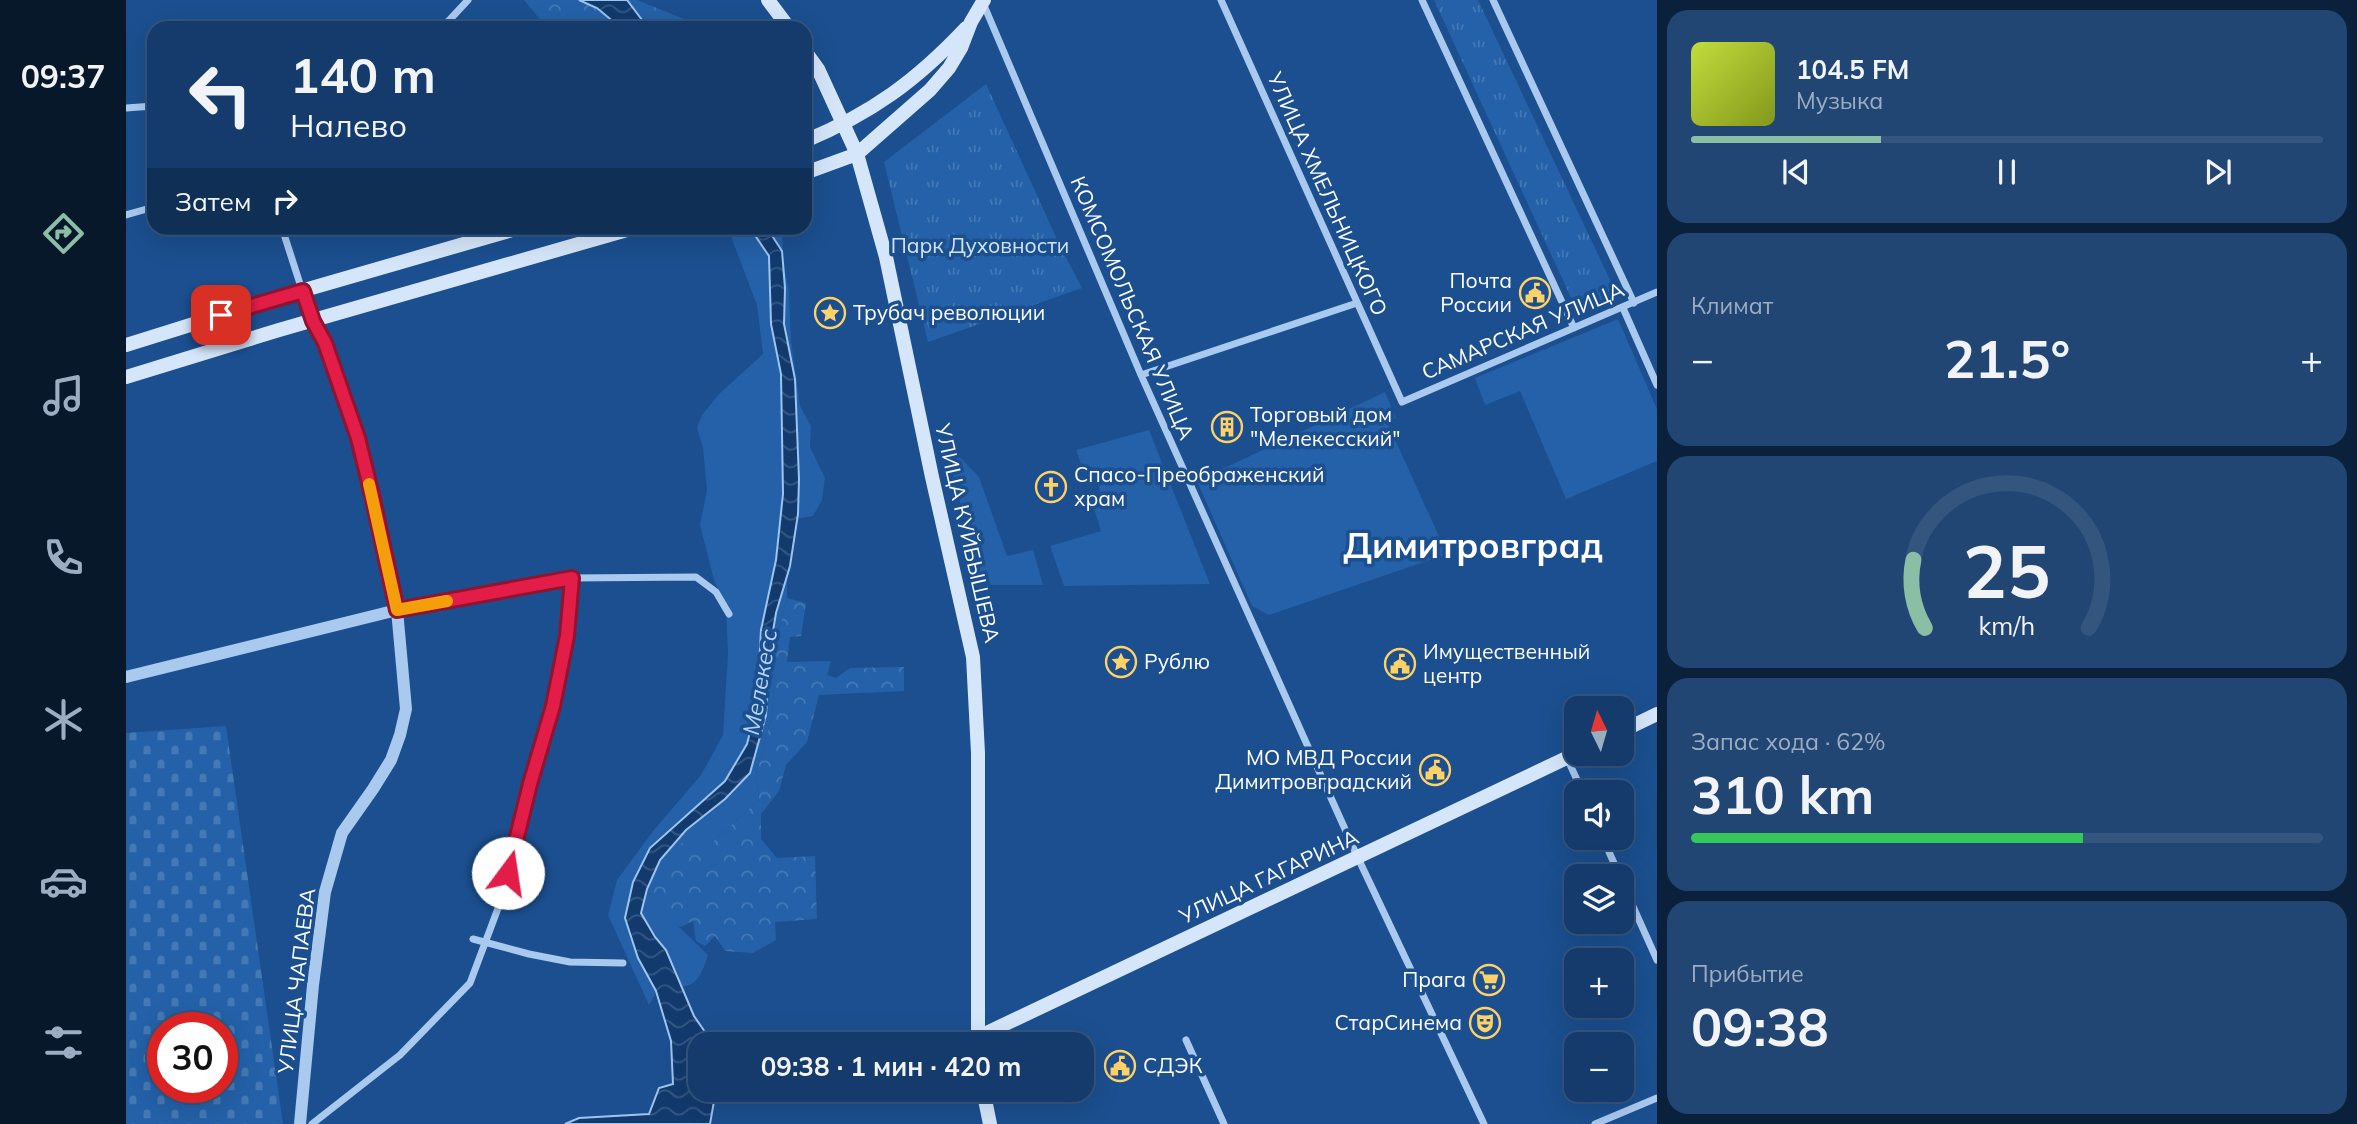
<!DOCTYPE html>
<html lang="ru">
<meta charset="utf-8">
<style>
body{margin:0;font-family:Mulish,sans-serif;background:#214673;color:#f1f3f6;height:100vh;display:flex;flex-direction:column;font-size:26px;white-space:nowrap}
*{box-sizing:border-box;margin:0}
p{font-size:23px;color:#9dadc1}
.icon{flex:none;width:38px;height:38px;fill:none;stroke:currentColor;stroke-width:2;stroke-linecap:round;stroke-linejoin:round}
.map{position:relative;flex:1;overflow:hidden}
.sheet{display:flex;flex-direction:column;gap:10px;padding:10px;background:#0b203b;width:700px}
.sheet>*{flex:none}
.top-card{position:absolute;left:21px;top:21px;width:665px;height:214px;border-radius:21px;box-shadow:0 7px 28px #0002,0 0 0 2px #33557e;background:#143b6b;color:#f1f3f6;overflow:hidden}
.needle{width:46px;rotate:355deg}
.buttons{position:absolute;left:1438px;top:696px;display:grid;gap:14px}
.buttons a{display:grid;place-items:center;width:70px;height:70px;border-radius:14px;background:#143b6b;box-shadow:0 7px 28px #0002,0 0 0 2px #33557e;font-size:35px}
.speed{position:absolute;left:21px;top:1012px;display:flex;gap:14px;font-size:35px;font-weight:700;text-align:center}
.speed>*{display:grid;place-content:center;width:91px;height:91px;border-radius:50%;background:#143b6b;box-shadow:0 7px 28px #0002,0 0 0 2px #33557e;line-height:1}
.speed .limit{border:10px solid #d22;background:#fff;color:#111}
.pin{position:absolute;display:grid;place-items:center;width:60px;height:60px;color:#fff;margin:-30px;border-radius:14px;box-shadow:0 4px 10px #0006}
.me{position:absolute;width:77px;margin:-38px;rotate:14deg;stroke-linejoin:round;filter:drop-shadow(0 0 5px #0008)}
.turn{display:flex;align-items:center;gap:24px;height:147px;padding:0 28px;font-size:32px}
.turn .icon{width:91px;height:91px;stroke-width:2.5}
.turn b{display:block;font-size:49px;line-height:60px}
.then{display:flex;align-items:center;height:66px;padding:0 28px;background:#0003;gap:14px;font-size:26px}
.big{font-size:52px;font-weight:700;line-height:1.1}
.sheet .card{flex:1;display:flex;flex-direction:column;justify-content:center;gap:10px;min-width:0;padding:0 24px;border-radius:21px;background:#214673}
.sheet .dial{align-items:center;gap:0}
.dial svg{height:182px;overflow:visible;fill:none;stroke:#33557e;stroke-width:7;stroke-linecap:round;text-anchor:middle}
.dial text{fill:#f1f3f6;stroke:none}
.song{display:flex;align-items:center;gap:21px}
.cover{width:84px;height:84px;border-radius:10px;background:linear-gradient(135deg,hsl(70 70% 55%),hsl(70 70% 35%))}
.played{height:7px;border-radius:4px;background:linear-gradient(90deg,#8abfa5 30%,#33557e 30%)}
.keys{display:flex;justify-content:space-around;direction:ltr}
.heat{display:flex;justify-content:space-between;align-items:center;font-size:38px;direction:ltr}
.charge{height:10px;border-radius:5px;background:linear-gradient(90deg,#34c759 62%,#33557e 0)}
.trip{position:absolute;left:562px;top:1032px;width:406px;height:70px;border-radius:21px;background:#143b6b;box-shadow:0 7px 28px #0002,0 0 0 2px #33557e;font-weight:700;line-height:70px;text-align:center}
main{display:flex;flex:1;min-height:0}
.menu{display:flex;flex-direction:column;width:126px;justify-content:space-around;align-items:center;background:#08182b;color:#9dadc1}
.menu .icon{width:49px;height:49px}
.menu .active{color:#8abfa5}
.menu b{font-size:32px;color:#f1f3f6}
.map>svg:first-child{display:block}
</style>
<main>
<nav class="menu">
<b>09:37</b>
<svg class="icon active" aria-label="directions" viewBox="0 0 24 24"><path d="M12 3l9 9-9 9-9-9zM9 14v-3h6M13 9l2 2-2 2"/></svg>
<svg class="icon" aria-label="music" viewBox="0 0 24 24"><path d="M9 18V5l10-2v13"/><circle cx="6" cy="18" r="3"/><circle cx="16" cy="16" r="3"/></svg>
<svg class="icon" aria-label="phone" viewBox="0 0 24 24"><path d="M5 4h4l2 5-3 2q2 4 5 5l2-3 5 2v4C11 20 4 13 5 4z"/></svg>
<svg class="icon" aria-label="climate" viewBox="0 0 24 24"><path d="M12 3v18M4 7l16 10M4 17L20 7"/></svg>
<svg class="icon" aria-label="car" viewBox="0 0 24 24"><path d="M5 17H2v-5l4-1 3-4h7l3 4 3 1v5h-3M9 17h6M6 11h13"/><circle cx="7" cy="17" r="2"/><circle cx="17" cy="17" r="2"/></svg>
<svg class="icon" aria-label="filters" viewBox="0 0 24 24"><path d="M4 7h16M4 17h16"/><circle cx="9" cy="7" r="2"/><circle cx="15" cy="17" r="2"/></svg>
</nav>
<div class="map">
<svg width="1531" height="1124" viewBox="0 0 1531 1124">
<defs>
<pattern id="forest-crowns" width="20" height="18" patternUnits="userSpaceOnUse" patternTransform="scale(1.75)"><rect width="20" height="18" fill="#2461a8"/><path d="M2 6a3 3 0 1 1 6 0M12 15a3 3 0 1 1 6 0" fill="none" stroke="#4579b5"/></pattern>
<pattern id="cemetery-stones" width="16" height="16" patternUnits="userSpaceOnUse" patternTransform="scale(1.75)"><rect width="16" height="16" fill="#2461a8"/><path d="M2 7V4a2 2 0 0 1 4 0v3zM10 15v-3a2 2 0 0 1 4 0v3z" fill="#4579b5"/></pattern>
<pattern id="park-tufts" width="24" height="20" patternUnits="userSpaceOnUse" patternTransform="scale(1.75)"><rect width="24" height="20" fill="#2461a8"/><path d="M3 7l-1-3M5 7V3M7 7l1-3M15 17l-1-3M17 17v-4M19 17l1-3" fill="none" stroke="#4579b5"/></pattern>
<pattern id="water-waves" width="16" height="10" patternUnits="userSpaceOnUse" patternTransform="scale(1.75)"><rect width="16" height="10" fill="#123a6d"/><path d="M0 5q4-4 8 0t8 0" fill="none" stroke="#365883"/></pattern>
</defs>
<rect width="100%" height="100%" fill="#1b4f8f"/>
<path fill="#2461a8" d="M607,228H656L657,261L663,292L665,341L674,406L685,426L684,447L699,478L696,500L687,516L669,519L661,556V598L651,637L646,715L630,774L633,800L581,847L530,915L550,924L582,955C571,990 565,986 532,989L523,1005L482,915L491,880L527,831L575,775L597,735L602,654L600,608L588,580L574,525L581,490L577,448L571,428L576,415L593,394L637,354L631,305L604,234Z
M1492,319L1531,409V461L1440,499L1394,391L1359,405L1349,378Z
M1259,392L1270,418L1262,424L1321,554L1143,615L1126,606L1071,481Z
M1023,430L1084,584L938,586L924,546L975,531L968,509L976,498L967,468L955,464L950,450Z
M819,442L853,477L881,556L907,550L917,585H866L852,575Z"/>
<path fill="url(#forest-crowns)" d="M398,0H511L558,19L567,28H421Z
M661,598L680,603L675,636L664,637L661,662L705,661L701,675L710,678L724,668L778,667V691L693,695L681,742L660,765L653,791L635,814V839L651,858L689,856L691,919L649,922L650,940L627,953L599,951L589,936L579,946L570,941L567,921L555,927L521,911L537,864L555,843L581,847L633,800L630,774L646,715L651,637Z"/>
<path fill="url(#cemetery-stones)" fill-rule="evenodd" d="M100,726L157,1124H0V733ZM37,1027H96V1087H37Z"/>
<path fill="url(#park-tufts)" d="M1308,0H1352L1492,297L1452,313Z
M860,84L935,248L956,288L802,342L758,162Z"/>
<path fill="url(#water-waves)" stroke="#9cc4f0" stroke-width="2" d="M453,0H501L522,28H495L471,8Z
M624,228H641L656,251L659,288L658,324L669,379L673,479L672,514L664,566L650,613L644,649L640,715L624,773L599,799L560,830L534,860L521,889L515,913L529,937L540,950L568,1016L588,1045H574V1090H590L584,1124H439L453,1118L523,1114L533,1088L547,1084L545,1041L530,991L512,958L499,918L507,882L524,848L599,781L621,744L631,704L635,630L650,560L657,494L655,374L645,324L643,256Z"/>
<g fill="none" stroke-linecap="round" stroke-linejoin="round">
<path stroke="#a9c9ee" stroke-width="7" d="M1095,0L1276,402L1531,292
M1296,0L1448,328
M1367,0L1508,303
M857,3L1015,375L1232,858L1358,1124
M316,28L342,0
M0,108L28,106
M0,215L28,207
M156,228L176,290
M1497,308L1531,385
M1015,375L1231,303
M271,610L446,578
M1441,758L1457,793
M1477,838L1494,877
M1496,882L1531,960
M347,939L403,954L444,962L497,963
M1060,1040L1098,1124
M186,1124L274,1055L344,983L377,895L404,784L427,706L441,637L446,578L570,577L590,592L603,614
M1469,1124L1531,1098"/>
<path stroke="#a9c9ee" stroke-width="12" d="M0,677L271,610
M174,1124L187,985L199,892L216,833L247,789L265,760L274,735L280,709L271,610L246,495L231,438L199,343L187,321L176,291"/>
<path stroke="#d6e6fa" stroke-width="14" d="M642,0L663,28
M679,51L692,69L731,154L760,257L806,477L847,657L852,753V1045
M679,141C746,113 790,81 840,28
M679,173L731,154L804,90L823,68L835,48L845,22L858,0
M0,345L144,300L393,228
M0,377L153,330L508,228
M1496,731L1531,714
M852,1037L1451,753
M857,1090L864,1124"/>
</g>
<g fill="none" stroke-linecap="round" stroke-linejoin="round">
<g stroke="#92132f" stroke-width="18">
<path id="route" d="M95,315L177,291L187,321L199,343L232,438L246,495L271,610L446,578L441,636L427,706L404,784L382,873"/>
</g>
<use href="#route" stroke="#e11d48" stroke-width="12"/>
<path stroke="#f59e0b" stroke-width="12" d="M243,484L271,610L321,601"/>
</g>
<defs>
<g id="civic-ring" transform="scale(1.575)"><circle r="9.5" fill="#1b4f8f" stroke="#ffd166" stroke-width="1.5"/><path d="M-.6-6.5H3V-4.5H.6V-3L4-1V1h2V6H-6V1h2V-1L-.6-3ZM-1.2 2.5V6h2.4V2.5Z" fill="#ffd166"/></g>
<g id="sight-ring" transform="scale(1.575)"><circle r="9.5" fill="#1b4f8f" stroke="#ffd166" stroke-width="1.5"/><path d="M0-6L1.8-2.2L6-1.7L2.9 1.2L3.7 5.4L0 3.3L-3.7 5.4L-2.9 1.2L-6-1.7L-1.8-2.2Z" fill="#ffd166"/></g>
<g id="building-ring" transform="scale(1.575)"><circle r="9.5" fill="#1b4f8f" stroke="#ffd166" stroke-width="1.5"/><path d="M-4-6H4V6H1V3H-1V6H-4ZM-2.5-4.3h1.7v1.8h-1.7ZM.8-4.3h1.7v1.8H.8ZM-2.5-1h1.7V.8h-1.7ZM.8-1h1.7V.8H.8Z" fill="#ffd166"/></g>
<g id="church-ring" transform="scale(1.575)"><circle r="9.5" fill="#1b4f8f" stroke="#ffd166" stroke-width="1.5"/><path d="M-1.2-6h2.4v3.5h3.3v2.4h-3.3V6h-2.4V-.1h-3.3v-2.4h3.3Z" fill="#ffd166"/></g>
<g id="supermarket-ring" transform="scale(1.575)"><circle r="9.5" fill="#1b4f8f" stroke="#ffd166" stroke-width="1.5"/><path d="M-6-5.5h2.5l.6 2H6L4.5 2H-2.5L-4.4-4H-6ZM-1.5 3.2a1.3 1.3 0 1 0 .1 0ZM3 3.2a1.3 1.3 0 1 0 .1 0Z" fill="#ffd166"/></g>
<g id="theatre-ring" transform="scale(1.575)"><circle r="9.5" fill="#1b4f8f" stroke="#ffd166" stroke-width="1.5"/><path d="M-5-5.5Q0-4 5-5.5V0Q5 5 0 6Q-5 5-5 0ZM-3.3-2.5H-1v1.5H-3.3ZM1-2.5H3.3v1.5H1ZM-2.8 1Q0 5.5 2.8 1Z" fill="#ffd166"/></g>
</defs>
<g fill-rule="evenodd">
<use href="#civic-ring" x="1409" y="293"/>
<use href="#sight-ring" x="704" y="313"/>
<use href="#building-ring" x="1101" y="427"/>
<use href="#church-ring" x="925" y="487"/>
<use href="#sight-ring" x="995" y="662"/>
<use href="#civic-ring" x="1274" y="664"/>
<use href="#civic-ring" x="1309" y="770"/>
<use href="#supermarket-ring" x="1363" y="980"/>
<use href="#theatre-ring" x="1359" y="1023"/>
<use href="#civic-ring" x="994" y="1066"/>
</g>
<g text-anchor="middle" stroke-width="7" stroke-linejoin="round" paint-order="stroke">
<g font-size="21" fill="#fff" stroke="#1b4f8f">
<text transform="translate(1201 194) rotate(66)" y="7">УЛИЦА ХМЕЛЬНИЦКОГО</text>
<text transform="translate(1006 308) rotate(67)" y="7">КОМСОМОЛЬСКАЯ УЛИЦА</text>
<text transform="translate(1397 331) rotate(-23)" y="7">САМАРСКАЯ УЛИЦА</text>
<text transform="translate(841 533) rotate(77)" y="7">УЛИЦА КУЙБЫШЕВА</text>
<text transform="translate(1143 877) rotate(-25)" y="7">УЛИЦА ГАГАРИНА</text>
<text transform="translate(171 981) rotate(-83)" y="7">УЛИЦА ЧАПАЕВА</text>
</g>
<g font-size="21" fill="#cfe3fa" stroke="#1b4f8f">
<text x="854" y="253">Парк Духовности</text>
</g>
<g font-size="21" fill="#fff" stroke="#1b4f8f" text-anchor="start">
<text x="1386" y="288" text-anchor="end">Почта<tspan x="1386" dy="24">России</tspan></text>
<text x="727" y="320">Трубач революции</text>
<text x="1124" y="422">Торговый дом<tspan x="1124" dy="24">"Мелекесский"</tspan></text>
<text x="948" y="482">Спасо-Преображенский<tspan x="948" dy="24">храм</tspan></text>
<text x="1297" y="659">Имущественный<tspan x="1297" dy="24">центр</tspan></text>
<text x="1018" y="669">Рублю</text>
<text x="1286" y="765" text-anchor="end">МО МВД России<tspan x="1286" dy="24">Димитровградский</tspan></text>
<text x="1340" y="987" text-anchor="end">Прага</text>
<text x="1336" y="1030" text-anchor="end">СтарСинема</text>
<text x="1017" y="1073">СДЭК</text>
</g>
<g font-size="23" font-style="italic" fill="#b5d3f5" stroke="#1b4f8f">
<text transform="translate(634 682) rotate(-80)" y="8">Мелекесс</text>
</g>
<g font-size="35" font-weight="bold" fill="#fff" stroke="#1b4f8f">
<text x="1347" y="558">Димитровград</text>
</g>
</g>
</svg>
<div class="buttons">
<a><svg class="needle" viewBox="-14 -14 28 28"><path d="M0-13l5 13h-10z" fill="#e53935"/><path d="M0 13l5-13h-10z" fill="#9dadc1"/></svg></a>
<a><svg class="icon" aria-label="sound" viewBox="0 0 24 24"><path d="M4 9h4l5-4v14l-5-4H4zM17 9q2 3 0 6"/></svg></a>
<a><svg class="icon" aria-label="layers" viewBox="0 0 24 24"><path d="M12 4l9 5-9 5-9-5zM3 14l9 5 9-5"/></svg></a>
<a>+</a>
<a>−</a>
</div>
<div class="speed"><div class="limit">30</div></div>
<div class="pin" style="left:95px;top:315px;background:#d93025"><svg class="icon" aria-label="arrive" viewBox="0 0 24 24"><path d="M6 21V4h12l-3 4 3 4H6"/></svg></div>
<svg class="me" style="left:382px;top:873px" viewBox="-20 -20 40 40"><circle r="19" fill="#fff"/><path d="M0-13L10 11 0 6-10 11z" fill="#e11d48"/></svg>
<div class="trip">09:38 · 1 мин · 420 m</div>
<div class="top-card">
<div class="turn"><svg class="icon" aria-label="left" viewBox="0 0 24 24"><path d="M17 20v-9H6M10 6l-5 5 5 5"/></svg><div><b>140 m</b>Налево</div></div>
<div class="then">Затем<svg class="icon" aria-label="right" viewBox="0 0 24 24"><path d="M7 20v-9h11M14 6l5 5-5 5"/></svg></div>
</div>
</div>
<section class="sheet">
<div class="card">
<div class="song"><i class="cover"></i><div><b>104.5 FM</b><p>Музыка</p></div></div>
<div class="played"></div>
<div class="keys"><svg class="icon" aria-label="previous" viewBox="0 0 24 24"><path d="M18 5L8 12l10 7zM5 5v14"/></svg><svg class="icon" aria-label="pause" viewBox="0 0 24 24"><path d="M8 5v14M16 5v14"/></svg><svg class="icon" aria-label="next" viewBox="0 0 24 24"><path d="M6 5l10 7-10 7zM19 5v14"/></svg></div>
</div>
<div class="card"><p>Климат</p>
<div class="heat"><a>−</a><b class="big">21.5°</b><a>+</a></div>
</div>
<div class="card dial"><svg viewBox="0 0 100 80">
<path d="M14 69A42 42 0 1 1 86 69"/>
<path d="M14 69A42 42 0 0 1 9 39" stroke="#8abfa5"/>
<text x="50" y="56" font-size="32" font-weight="700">25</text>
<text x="50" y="72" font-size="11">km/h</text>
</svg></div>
<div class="card"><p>Запас хода · 62%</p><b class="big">310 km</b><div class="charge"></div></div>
<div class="card"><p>Прибытие</p><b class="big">09:38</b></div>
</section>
</main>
